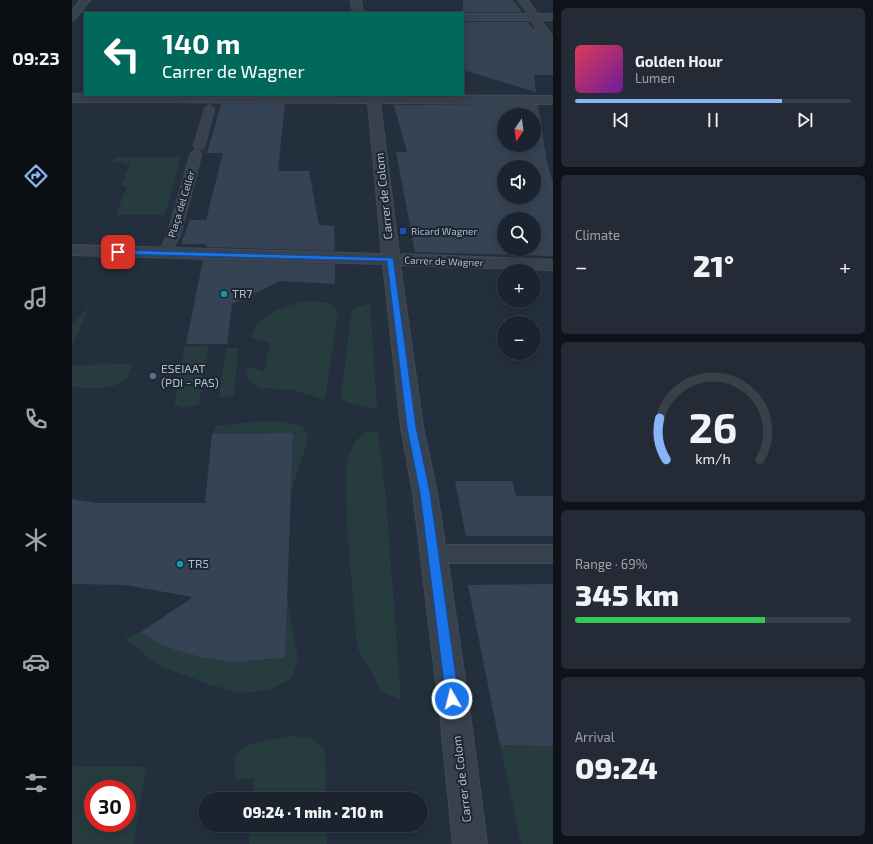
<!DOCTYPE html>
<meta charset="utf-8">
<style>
body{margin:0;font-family:"Exo 2",sans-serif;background:#242b36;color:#f1f3f6;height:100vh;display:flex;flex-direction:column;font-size:15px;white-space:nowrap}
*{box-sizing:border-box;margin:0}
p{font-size:13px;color:#a0a4aa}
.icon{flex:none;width:22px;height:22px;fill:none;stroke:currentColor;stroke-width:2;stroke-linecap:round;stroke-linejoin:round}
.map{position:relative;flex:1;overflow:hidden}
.drawer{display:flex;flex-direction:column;gap:8px;padding:8px;background:#0f1319;width:320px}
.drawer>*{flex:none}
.banner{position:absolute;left:12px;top:12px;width:380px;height:84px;border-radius:0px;box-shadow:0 2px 10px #0003,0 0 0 1px #39404a;background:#00695c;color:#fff;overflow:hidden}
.needle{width:26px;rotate:194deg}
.tools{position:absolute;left:425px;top:108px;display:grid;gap:8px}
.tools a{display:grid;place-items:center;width:44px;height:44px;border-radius:50%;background:#1b232e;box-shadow:0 2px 10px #0003,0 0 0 1px #39404a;font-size:20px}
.speed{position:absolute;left:12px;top:780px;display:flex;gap:8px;font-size:20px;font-weight:700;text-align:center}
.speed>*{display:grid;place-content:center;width:52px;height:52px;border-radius:50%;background:#1b232e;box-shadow:0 2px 10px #0003,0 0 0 1px #39404a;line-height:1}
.speed .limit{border:6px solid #d22;background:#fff;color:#111}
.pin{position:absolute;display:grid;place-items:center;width:34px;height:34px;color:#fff;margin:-17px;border-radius:8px;box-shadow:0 2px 6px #0006}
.me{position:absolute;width:44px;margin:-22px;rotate:352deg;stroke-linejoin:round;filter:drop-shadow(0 0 3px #0008)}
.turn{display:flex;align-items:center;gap:14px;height:84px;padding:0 12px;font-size:18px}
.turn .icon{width:52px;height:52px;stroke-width:2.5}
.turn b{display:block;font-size:28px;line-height:34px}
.big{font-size:30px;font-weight:800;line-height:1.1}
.drawer .tile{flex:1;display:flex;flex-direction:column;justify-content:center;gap:6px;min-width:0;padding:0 14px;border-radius:6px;background:#242b36}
.drawer .dial{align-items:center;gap:0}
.dial svg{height:104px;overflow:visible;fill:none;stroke:#39404a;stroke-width:7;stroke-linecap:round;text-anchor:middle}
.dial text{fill:#f1f3f6;stroke:none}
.song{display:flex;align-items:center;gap:12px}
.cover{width:48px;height:48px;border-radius:6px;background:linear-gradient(135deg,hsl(350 70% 55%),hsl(280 70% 35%))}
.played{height:4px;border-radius:2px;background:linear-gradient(90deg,#8ab4f8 75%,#39404a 75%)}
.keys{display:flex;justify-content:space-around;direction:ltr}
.heat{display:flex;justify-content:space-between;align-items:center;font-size:22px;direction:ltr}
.charge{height:6px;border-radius:3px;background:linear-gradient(90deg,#34c759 69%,#39404a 0)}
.trip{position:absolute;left:126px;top:792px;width:230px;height:40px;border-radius:20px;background:#1b232e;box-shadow:0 2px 10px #0003,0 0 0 1px #39404a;font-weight:800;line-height:40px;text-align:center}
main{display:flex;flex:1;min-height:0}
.menu{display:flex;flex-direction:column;width:72px;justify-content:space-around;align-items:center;background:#0b0e12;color:#a0a4aa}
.menu .icon{width:28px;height:28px}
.menu .active{color:#8ab4f8}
.menu b{font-size:18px;color:#f1f3f6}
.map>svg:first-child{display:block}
</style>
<main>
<nav class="menu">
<b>09:23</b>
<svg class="icon active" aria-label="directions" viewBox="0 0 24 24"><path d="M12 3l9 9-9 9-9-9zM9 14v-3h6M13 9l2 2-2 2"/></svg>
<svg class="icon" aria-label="music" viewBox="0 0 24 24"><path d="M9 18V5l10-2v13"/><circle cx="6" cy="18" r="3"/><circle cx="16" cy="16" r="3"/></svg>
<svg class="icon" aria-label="phone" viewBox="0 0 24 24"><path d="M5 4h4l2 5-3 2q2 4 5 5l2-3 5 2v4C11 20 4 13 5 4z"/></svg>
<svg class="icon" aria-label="climate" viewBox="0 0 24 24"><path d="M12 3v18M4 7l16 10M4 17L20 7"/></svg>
<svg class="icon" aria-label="car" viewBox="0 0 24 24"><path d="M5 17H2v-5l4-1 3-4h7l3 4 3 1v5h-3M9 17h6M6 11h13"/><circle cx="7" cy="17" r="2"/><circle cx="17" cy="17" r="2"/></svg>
<svg class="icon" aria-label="filters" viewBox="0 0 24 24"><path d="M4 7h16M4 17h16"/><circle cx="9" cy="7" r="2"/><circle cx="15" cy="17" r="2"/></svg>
</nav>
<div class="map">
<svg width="481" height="844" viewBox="0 0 481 844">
<rect width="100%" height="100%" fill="#242f3e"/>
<path fill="#263c3f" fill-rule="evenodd" d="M43,157H109L93,215H44L55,186H49L58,164H52V162H41Z
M235,301C246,302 261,301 266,311L253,400L221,390L189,388L182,385L174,376L175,366L192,372L198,343L179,337C186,314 214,305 235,301Z
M298,303L305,409L276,403L269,398L279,315L282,308Z
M17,307L0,347V324Z
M113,346H136L127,405L112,408L102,405Z
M154,348H166L162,395L147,398Z
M60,364C59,369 57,376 54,379C42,391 15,388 0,387V365Z
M188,421L213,422L229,426L236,434L234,445L219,493L221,433L141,434L144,426Z
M306,431L314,498L329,701L309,690L285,647L275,525L274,467L278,453L282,444L291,433Z
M215,597L226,659L219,679L197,690L170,693L138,685L86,665L53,638L69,632C117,661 159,665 213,658Z
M222,736L238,738L253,749L254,799H181L182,778L164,780C163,772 161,760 166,753C175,741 207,739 222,736Z
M428,745L481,746V844H449Z
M0,766L74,767L62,844H0ZM21,789H55V823H21Z
M179,825H255V844H177Z"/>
<path fill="#364354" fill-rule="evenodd" d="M391,0H441L450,12H391Z
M391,22H456L461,29L463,28L476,48L481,49V75H462L464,92L391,70Z
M149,104H213L206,171H237L247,225L262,226L263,251L134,247V244H109L118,220H134L151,153H135Z
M322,105H466L475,162L481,183V256L343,252L324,152H335ZM432,115H462V145H432ZM432,167H462V197H432ZM432,219H462V249H432Z
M131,260L263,264V284L208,281L160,304L155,344H114Z
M221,433L213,658L165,662L132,658L104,650L86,643L69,632L121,597L53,585L0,584V499L24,503H133L140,434Z
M383,481H440L444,496H481V536H394Z
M481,584V746L428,745L396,585Z"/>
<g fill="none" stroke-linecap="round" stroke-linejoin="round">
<g stroke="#414a57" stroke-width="1">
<path id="pedestrian" d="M138,105L143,108L133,146L131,149H123L121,146L133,108Z
M124,150L128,151L130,154L109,234L98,256L93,257L88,256L86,253L95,234L118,154L120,151Z"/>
</g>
<g stroke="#414a57" stroke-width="2">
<path id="minor" d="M8,0H18L3,19L0,20V11Z
M279,0H289L291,13H281Z
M446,0H456L465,14H481V20H469L481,37V48L477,47L459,20H391V14H456Z
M0,94L481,96V104L308,103L327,254L481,260V270L328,265L351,427L365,493L373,545H481V563H376L398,714L415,844H381L368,714L341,493L329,427L311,264L0,255V245L310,254L296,103L0,102Z"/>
</g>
<use href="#pedestrian" fill="#38414e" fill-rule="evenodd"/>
<use href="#minor" fill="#38414e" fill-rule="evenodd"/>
</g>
<path fill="#1a73e8" stroke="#114b97" d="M44,250L321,258L344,427L358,493L387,699L385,703L380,704L376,703L374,699L348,493L335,427L315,261L46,254L44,253Z"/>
<rect fill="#1a4fb4" stroke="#1d2633" stroke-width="1.5" x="327" y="227" width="8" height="8" rx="2"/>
<g fill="#0f9aa8" stroke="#1d2633" stroke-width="1.5">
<circle cx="152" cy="294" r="4"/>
<circle cx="108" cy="564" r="4"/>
</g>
<circle fill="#5c6f8a" stroke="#1d2633" stroke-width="1.5" cx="81" cy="376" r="4"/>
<g text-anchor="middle" stroke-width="4" stroke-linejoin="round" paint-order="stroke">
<g font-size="10" fill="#b4bcc9" stroke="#1d2633">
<text transform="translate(109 204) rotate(-73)" y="4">Plaça del Celler</text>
<text transform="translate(372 261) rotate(2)" y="4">Carrer de Wagner</text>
</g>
<g font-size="10" fill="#b4bcc9" stroke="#1d2633" text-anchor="start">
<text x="339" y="235">Ricard Wagner</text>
</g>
<g font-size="12" fill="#b4bcc9" stroke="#1d2633">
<text transform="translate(312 196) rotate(-96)" y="4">Carrer de Colom</text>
<text transform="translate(390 779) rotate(-97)" y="4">Carrer de Colom</text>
</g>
<g font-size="12" fill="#b4bcc9" stroke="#1d2633" text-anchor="start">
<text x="160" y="298">TR7</text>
<text x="89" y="373">ESEIAAT<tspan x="89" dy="14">(PDI - PAS)</tspan></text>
<text x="116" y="568">TR5</text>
</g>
</g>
</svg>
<div class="tools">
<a><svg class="needle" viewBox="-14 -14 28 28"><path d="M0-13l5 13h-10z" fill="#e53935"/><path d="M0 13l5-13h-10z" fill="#a0a4aa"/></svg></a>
<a><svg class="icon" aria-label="sound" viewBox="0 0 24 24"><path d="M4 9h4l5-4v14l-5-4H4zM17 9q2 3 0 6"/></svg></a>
<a><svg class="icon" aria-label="search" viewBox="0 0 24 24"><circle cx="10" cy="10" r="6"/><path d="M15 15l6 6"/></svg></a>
<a>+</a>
<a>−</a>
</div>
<div class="speed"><div class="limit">30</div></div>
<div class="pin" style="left:46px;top:252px;background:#d93025"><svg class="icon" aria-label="arrive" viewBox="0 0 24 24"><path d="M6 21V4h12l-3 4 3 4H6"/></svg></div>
<svg class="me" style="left:380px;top:699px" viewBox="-20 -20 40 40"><circle r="17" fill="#1a73e8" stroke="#fff" stroke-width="3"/><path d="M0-11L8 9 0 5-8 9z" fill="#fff"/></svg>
<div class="trip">09:24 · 1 min · 210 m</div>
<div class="banner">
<div class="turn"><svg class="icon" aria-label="left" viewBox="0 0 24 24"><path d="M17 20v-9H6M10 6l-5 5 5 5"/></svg><div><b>140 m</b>Carrer de Wagner</div></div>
</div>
</div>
<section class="drawer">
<div class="tile">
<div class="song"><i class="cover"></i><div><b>Golden Hour</b><p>Lumen</p></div></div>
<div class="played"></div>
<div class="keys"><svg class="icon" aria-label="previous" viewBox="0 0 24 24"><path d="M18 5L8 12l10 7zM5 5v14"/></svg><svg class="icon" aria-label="pause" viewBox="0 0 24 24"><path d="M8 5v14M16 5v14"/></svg><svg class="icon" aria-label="next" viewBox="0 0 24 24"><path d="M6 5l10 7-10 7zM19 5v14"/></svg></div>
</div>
<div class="tile"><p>Climate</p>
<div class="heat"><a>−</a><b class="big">21°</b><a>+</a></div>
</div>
<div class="tile dial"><svg viewBox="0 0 100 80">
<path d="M14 69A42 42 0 1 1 86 69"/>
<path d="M14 69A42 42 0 0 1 9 37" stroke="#8ab4f8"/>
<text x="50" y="56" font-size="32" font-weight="700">26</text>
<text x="50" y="72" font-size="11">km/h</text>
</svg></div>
<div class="tile"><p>Range · 69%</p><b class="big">345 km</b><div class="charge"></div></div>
<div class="tile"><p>Arrival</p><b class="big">09:24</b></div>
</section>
</main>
